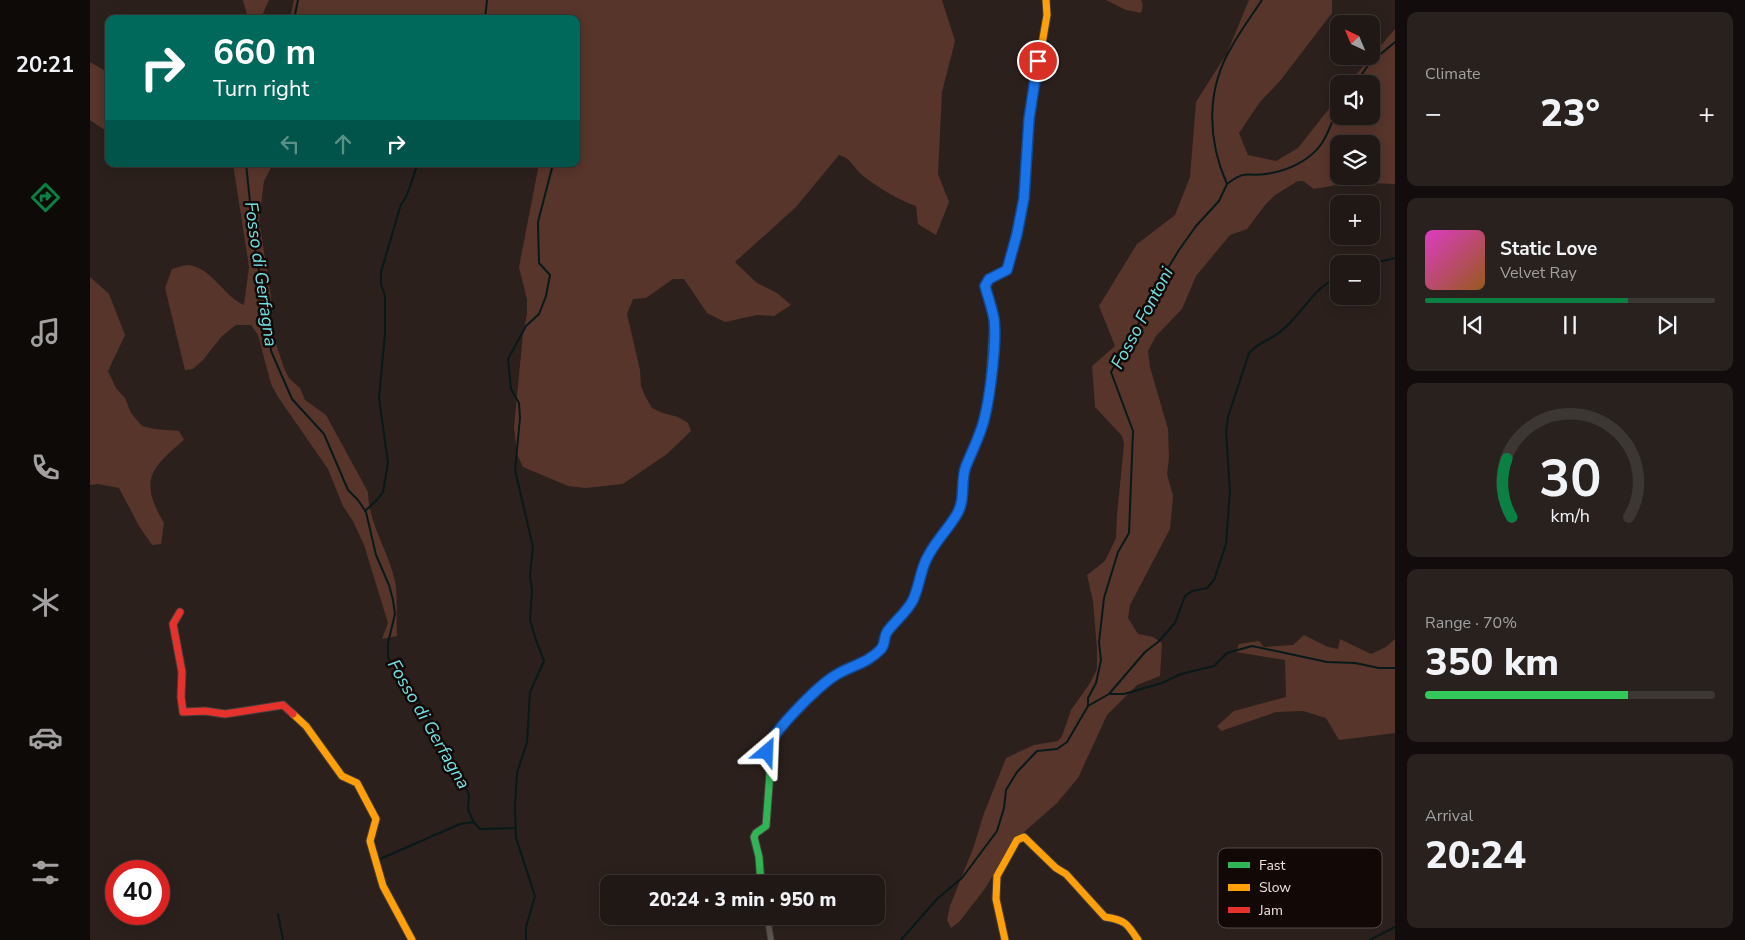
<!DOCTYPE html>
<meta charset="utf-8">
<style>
body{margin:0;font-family:"Nunito Sans",sans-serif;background:#28211e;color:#f1f3f6;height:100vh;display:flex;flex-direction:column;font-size:19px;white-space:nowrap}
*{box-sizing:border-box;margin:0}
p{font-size:16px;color:#a2a0a0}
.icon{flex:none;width:28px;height:28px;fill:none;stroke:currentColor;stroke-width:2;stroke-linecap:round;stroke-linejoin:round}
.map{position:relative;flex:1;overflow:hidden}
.sheet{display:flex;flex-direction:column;gap:12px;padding:12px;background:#120d0c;width:350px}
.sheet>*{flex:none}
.top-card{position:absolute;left:15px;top:15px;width:475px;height:152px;border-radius:10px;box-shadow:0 2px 12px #0003,0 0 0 1px #3d3734;background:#00695c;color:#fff;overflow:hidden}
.needle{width:32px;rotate:316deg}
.tools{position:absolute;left:1240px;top:15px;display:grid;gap:10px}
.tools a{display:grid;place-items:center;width:50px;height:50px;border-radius:10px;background:#201815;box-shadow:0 2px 12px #0003,0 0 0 1px #3d3734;font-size:25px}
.speed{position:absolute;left:15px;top:860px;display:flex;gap:10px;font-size:25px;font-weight:700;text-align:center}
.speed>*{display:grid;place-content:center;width:65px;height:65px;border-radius:50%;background:#201815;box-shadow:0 2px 12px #0003,0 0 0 1px #3d3734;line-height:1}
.speed .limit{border:8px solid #d22;background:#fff;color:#111}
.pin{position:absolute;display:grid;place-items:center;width:42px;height:42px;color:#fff;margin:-21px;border:2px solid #fff;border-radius:50%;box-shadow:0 1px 5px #0007}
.me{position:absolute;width:55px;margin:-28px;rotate:26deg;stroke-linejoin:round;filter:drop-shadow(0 0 4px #0008)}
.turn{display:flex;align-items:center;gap:18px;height:105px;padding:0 25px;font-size:22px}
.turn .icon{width:65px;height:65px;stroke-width:2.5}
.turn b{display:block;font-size:35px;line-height:42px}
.lanes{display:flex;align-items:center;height:48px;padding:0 25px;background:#0003;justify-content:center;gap:25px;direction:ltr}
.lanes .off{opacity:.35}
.big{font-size:38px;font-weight:800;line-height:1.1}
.sheet .tile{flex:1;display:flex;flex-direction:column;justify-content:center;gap:8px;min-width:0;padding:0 18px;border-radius:10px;background:#28211e}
.sheet .dial{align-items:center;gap:0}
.dial svg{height:130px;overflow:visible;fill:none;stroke:#3d3734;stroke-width:7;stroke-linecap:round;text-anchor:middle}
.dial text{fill:#f1f3f6;stroke:none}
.song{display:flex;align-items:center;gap:15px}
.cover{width:60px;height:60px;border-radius:8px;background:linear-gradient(135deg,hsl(310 70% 55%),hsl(30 70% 35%))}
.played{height:5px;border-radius:2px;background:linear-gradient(90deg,#0b8043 70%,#3d3734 70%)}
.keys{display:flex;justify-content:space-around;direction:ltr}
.heat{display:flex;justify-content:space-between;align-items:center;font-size:28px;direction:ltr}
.charge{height:8px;border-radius:4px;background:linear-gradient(90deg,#34c759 70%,#3d3734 0)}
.trip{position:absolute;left:510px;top:875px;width:285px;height:50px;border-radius:10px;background:#201815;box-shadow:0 2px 12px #0003,0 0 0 1px #3d3734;font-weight:800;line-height:50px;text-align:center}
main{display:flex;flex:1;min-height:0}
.tabs{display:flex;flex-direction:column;width:90px;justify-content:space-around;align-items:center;background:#0d0a08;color:#a2a0a0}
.tabs .icon{width:35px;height:35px}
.tabs .selected{color:#0b8043}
.tabs b{font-size:22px;color:#f1f3f6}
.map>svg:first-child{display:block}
</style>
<main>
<nav class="tabs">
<b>20:21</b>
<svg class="icon selected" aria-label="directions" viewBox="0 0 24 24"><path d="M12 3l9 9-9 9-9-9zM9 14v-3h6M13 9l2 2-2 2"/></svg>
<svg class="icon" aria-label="music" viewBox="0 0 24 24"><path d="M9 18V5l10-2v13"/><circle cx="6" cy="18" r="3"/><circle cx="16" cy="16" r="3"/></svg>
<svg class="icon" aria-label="phone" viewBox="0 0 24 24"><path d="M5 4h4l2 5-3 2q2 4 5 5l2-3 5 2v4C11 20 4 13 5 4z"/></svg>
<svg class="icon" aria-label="climate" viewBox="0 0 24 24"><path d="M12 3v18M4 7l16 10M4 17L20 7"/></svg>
<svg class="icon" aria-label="car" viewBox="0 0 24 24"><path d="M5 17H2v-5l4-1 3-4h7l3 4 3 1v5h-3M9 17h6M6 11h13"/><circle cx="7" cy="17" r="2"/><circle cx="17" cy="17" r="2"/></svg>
<svg class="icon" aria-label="filters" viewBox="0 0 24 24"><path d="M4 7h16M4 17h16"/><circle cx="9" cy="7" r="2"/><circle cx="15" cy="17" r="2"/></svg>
</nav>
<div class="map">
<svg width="1305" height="940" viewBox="0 0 1305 940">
<rect width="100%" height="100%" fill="#2b201c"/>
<path fill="#57352b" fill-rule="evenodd" d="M153,0H179L171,18L158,19Z
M204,0H852L865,41L852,92L848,174L859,202L846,235L828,224L826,206C808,200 787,187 772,175C763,167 761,158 749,155L706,207L645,262L667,283L687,293L701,305L684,316L667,315L635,322L617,313L594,279H583L556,298L543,299L537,314L550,370L551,386L555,396L562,408L573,413L588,417L598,423L601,431L577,454L533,484L495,488L478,486L433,467L427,454L424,427L433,334L437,314V300L429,267L449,164H486V19H200Z
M1016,0H1051L1053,6L1051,13L1036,10Z
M1159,0H1242V13L1190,81L1170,102L1149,133L1158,155L1186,161L1208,148L1249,96V116H1281V84H1258L1305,29V184L1282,183L1275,180L1224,189L1213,181H1208L1185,195L1175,205L1157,229L1140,235L1106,276L1092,309L1066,336L1058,351L1060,367L1078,429L1079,458L1077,474L1083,496L1080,529L1040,605L1038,618L1048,634L1063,637L1072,643L1070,676L1047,685L1017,715L988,778L967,803L924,841L894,890L869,922L861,928L857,920L860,906L884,846L893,816L916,758L944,745L968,741L972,736L981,710L1000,683L1007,669V649L1003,601L997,575L1015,561L1026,538L1027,515L1034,444L1032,436L1005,407L1002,366L1025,346L1009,306L1047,244L1085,215L1100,177L1106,102L1137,53ZM1249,144H1281V176H1249Z
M0,62L19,73V133L0,120Z
M143,164H183L174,181L169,220L181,296L180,316L185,341L194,368L199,378L210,388L215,400L236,415L278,492C279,525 298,550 305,581C308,596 306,620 307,636L292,639L298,623L274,545L264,523L253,506L238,469L188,397L181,384L168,335L161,325H146L132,336L113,360L103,369L95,370L75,288L82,269C87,268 93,265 97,265C121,266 134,297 154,305L159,267Z
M0,277L19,294L35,335L18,371L26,388L35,398L41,413L52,426L65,429L89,431L94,440C60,469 49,480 74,523L71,544L62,545L49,526L29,488L8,484L0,485Z
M1214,635L1238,647L1248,649L1250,639L1281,654L1296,647L1305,639V733L1249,740L1236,718L1213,711L1186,712L1131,731L1127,726L1144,711L1196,697L1195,660L1146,652L1149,644L1169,641L1174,647L1203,645Z"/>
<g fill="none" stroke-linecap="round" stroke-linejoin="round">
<path stroke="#071919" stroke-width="2" d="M204,19L208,0
M395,19L397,0
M1265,84L1279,64L1305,42
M156,164L166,258L177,303L181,351L202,399L234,434L258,490L268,500L276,512L286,555L299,585L303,600L305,614L298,643V658L327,697L347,732L362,770L373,781L379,795L378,809L383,821L390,829L426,828
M1137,184C1157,169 1156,177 1176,174C1197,171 1220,161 1232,143C1239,132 1242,120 1249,109
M1281,264L1305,258
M275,511L287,500L293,492L298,463L289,398L295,334V296L291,284V272L311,204C318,199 323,174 328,164
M1019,694H1034L1072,683L1091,674L1124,666L1137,653L1162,646L1237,662L1265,663L1289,668H1305
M998,706L1019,694L1055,652L1068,642L1085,623L1095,596L1102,591L1117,588L1124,580L1136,544L1140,491L1136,432L1138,417L1159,353C1168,342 1181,340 1191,331C1212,315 1223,287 1249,277
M290,859L370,824L384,822
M188,914L193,940
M436,940V927L445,896L426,838L425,805L427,773L437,742L440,692L454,661L446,640L440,620L442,590L440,576L443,547L425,470L430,418L429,403L421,389L418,359L436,326L449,314L456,296L460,275L449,263L448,222L463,164
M811,940L847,899L872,878L907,831L914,808L916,790L927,772L947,751L967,749L977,742L998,706V698L1006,683L1011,660L1009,642L1014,598L1028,552L1039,533L1043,431L1021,372L1042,337L1070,281L1089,250L1106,226L1129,201L1137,184C1117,139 1116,89 1142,46C1151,30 1162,15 1172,0
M1280,940L1305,927"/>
<g stroke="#483e3b" stroke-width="7">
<path id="street" d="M677,916L681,940"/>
</g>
<g stroke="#483e3b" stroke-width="9">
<path id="fast" d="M876,467L894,420L899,395L904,318L895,286L899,280L917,270L934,198L937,150
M671,884L669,857L664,837L666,833L676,826L680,772L677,748L683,736L735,683"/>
</g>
<g stroke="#483e3b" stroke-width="9">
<path id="slow" d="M937,150L939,119L957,15L956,0
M203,714L216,726L252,776L267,783L286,819L280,841L293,886L322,940
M915,940L906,899L907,876L927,840L934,837L966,868L976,874L1015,917C1035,920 1037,923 1048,940"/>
</g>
<g stroke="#483e3b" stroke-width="9">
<path id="jam" d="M90,612L83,624L92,672L91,697L93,712L115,711L135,714L193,705L203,714
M735,683L756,669L778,661L795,643L796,633L823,600L833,566L844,544L868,513L872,500L876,467"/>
</g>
<use href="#street" stroke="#5d5451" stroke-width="5"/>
<use href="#fast" stroke="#30b455" stroke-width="7"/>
<use href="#slow" stroke="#ff9f0a" stroke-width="7"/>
<use href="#jam" stroke="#e5322d" stroke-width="7"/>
</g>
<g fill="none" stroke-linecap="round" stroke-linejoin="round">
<g stroke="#114b97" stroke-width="12">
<path id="route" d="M677,752C677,736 730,684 746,675C762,665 777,664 791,649C796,643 793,638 797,632C805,621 817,612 823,600C829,587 830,573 836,560C845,541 857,531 867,514C876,499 870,481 876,466C882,451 890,436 894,420C900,397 907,342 904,319C902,308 898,297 895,286L899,279L917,270L927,234L934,198L939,119L948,61"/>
</g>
<use href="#route" stroke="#1a73e8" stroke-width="9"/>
</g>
<g text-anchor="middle" stroke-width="5" stroke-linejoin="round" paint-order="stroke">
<g font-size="18" font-style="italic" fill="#72e1e6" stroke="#120907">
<text transform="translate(171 274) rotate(82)" y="6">Fosso di Gerfagna</text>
<text transform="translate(1052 318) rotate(-62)" y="6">Fosso Fontoni</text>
<text transform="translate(339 724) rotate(60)" y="6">Fosso di Gerfagna</text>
</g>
</g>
<rect x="1128" y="848" width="164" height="80" rx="8" fill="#120907" stroke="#564b48" stroke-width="1"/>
<rect x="1138" y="862" width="22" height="6" fill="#30b455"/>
<rect x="1138" y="884" width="22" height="7" fill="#ff9f0a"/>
<rect x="1138" y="907" width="22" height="6" fill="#e5322d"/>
<g font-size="14" fill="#f3e4e0">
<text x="1169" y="870">Fast</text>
<text x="1169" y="892">Slow</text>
<text x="1169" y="915">Jam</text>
</g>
</svg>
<div class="tools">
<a><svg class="needle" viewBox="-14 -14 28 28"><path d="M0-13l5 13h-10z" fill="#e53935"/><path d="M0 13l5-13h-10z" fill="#a2a0a0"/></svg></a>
<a><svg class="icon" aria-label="sound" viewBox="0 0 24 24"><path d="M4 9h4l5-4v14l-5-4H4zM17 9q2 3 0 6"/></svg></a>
<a><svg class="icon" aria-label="layers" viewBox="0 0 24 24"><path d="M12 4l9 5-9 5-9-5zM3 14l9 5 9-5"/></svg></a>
<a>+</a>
<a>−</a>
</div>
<div class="speed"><div class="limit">40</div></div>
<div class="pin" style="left:948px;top:61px;background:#d93025"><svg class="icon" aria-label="arrive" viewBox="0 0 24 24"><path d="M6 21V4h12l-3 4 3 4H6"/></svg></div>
<svg class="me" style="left:677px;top:752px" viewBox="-20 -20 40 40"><path d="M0-17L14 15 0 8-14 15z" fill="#1a73e8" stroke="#fff" stroke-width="4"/></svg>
<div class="trip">20:24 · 3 min · 950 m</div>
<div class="top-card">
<div class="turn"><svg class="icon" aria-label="right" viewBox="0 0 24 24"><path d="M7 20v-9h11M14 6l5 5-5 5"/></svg><div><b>660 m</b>Turn right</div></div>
<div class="lanes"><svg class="icon off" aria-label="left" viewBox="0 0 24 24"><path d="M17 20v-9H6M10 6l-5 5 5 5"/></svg><svg class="icon off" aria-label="ahead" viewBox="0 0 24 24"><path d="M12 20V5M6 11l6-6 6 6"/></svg><svg class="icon" aria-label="right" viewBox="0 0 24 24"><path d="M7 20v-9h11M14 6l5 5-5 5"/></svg></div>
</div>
</div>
<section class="sheet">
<div class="tile"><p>Climate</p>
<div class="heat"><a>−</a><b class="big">23°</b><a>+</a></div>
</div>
<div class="tile">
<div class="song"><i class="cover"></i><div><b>Static Love</b><p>Velvet Ray</p></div></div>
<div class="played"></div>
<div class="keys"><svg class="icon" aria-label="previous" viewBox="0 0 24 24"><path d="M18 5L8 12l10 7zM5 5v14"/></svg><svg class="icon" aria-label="pause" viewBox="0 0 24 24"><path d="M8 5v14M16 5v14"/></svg><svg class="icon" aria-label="next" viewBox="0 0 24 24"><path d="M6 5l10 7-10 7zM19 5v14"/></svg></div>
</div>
<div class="tile dial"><svg viewBox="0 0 100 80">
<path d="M14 69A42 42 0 1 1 86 69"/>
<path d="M14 69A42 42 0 0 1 11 33" stroke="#0b8043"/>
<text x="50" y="56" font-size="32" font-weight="700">30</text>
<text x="50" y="72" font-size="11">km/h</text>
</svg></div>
<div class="tile"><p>Range · 70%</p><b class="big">350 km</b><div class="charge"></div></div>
<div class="tile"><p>Arrival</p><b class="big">20:24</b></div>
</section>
</main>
